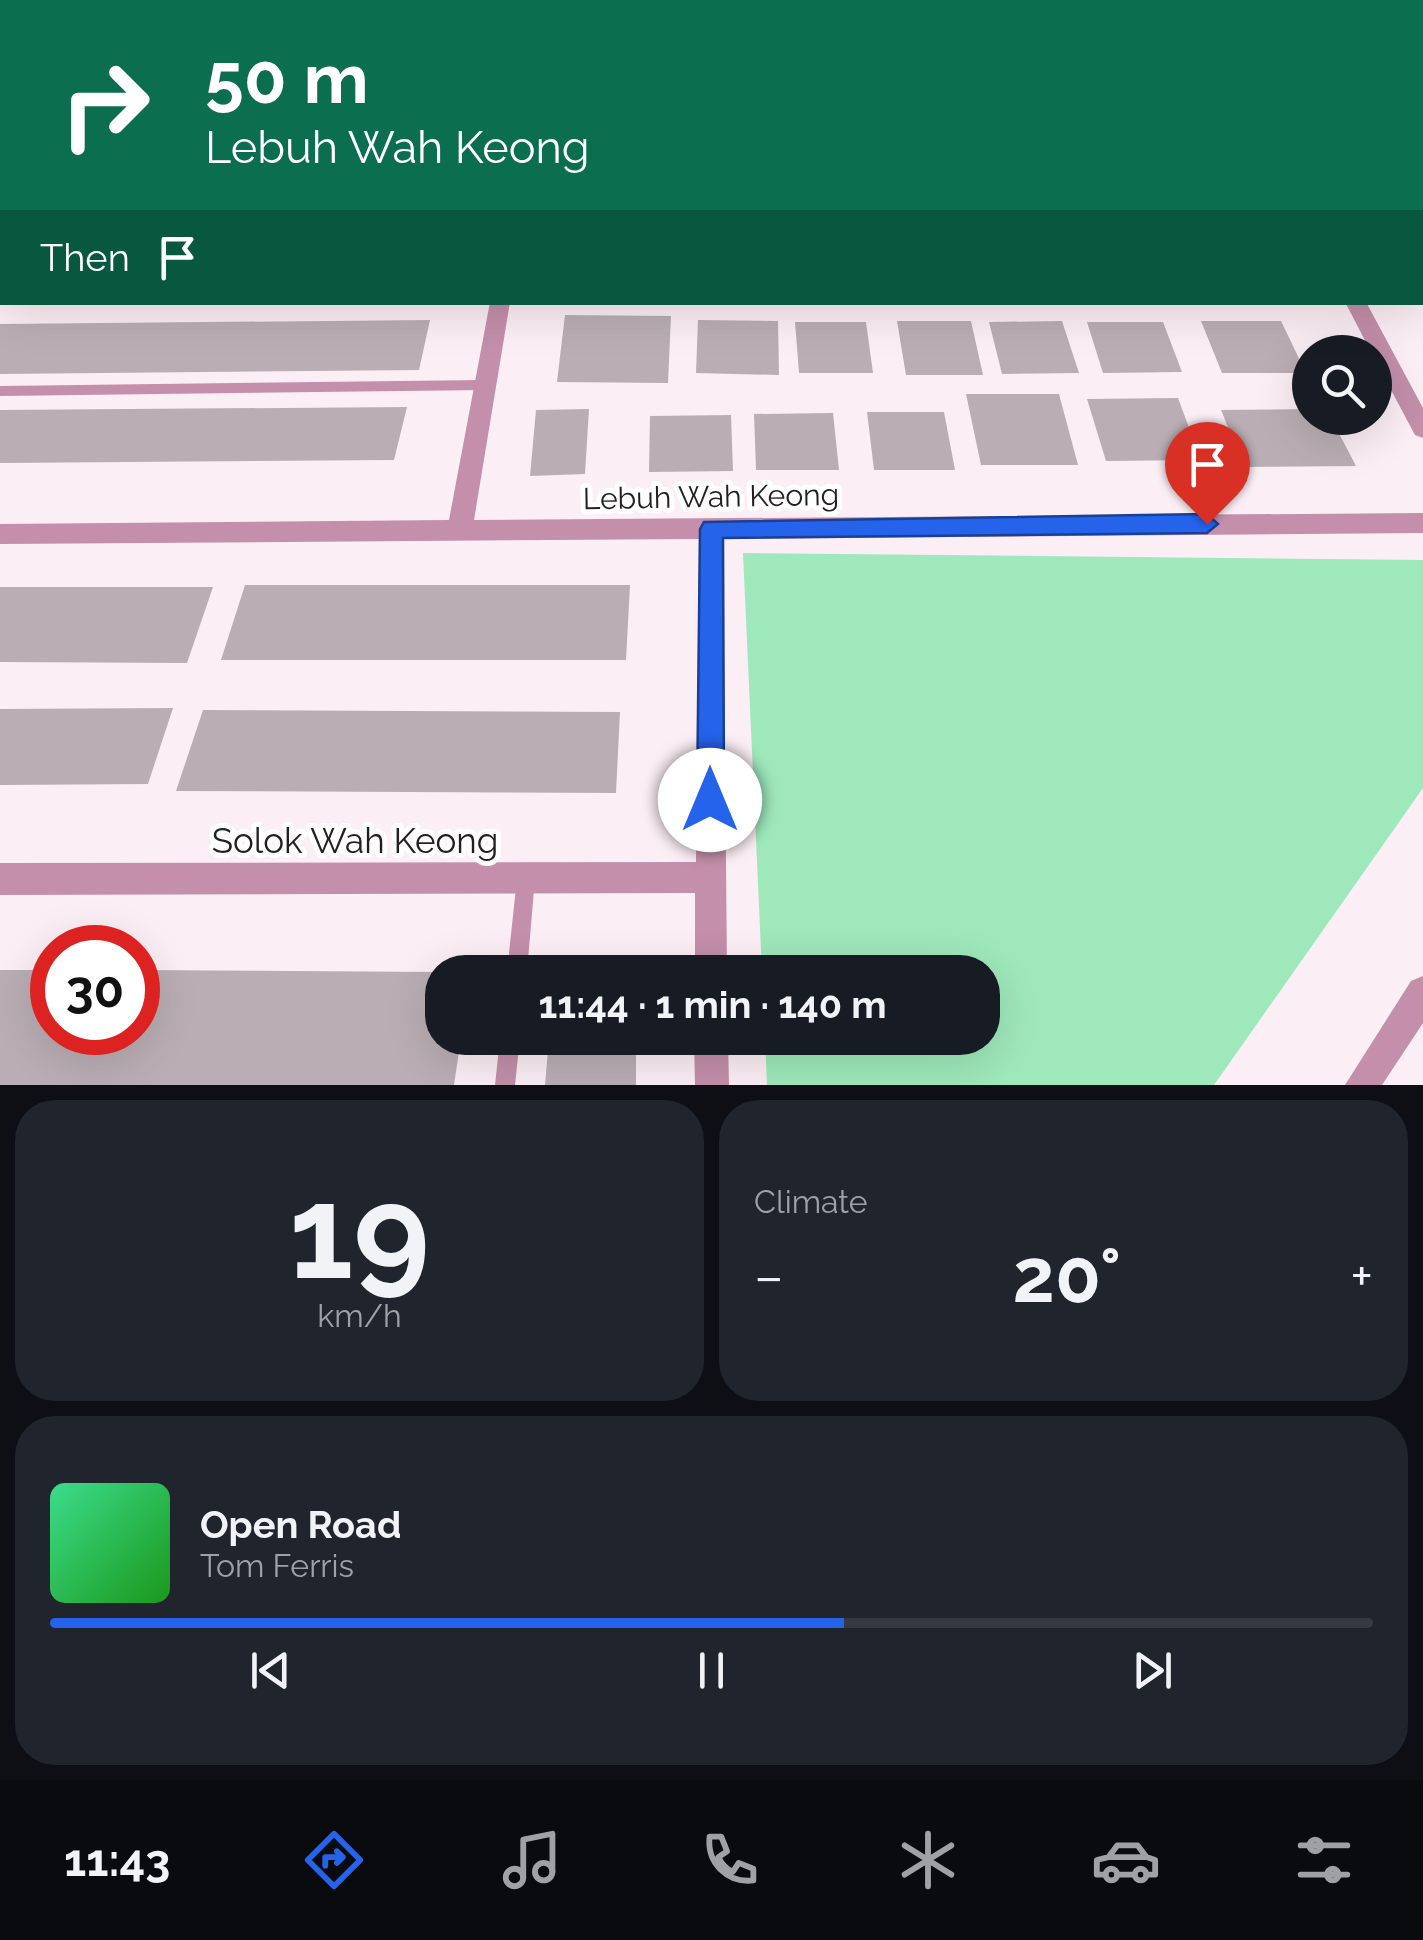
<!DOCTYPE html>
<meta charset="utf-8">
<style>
body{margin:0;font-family:Raleway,sans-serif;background:#20242c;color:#f1f3f6;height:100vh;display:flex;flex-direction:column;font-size:38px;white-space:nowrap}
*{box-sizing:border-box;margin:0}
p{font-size:32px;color:#9ea1a6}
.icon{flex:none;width:55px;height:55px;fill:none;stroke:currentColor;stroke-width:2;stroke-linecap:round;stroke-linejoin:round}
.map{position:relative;height:1085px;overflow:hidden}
.panel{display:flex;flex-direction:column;gap:15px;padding:15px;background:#0d0f14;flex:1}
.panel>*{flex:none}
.hud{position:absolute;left:0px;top:0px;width:1425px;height:305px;box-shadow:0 10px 40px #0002;background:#0b6e4f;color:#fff;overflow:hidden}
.tools{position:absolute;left:1292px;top:335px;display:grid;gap:20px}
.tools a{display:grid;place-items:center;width:100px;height:100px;border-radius:50%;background:#171b24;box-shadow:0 10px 40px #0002;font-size:50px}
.speed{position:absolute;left:30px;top:925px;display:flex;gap:20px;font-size:50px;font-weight:700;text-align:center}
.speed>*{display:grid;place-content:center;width:130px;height:130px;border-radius:50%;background:#171b24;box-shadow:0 10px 40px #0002;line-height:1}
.speed .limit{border:15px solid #d22;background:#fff;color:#111}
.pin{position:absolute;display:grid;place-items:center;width:85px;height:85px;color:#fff;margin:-102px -42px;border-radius:50% 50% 50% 0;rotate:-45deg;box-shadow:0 0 10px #0007}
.pin .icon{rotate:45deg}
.me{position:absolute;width:110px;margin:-55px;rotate:0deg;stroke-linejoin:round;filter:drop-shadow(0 0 8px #0008)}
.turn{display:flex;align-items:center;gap:35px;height:210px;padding:0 40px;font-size:45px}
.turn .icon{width:130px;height:130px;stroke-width:2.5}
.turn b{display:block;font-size:70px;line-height:85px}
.then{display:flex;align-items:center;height:95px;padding:0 40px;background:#0003;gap:20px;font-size:38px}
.big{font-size:75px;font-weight:700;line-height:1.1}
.panel .tile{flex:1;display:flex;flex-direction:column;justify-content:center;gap:15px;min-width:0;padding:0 35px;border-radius:40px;background:#20242c}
.panel .dial{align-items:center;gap:0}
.dial b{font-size:130px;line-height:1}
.song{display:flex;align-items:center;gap:30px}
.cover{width:120px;height:120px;border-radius:15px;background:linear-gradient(135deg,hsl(150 70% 55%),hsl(120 70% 35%))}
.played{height:10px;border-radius:5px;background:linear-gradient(90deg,#2563eb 60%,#363941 60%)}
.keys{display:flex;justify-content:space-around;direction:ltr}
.heat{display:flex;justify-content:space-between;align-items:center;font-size:55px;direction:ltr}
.panel .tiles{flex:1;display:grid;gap:15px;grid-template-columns:1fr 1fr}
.tile:last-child{grid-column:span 2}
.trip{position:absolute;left:425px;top:955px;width:575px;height:100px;border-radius:40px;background:#171b24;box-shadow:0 10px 40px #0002;font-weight:700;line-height:100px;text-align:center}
.tab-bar{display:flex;height:160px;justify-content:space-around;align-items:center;background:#090b0e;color:#9ea1a6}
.tab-bar .icon{width:70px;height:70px}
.tab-bar .active{color:#2563eb}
.tab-bar b{font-size:45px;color:#f1f3f6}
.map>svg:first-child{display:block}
</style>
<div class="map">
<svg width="1423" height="1085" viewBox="0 0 1423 1085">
<rect width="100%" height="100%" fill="#fbeef4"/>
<path fill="#9ee8bb" d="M743,553L1423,560V788L1214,1085H767L765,1038H982V972H762Z"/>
<path fill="#baaeb4" d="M565,315L671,316L668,383L557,382Z
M430,320L419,370L0,374V324Z
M698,320L778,321L779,375L696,373Z
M897,321H971L983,375H906Z
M1062,321L1079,373L1002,374L989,322Z
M1201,321H1281L1306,373H1222Z
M795,322H866L873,373H799Z
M1087,322H1163L1182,372L1103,373Z
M966,394H1059L1078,465H981Z
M1178,398L1201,460L1106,461L1087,399Z
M407,407L394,460L0,463V410Z
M589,409L585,474L530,476L536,410Z
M1310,409V418H1331L1356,466L1244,467L1221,410Z
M867,412H944L955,470H874Z
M833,413L839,470H756L754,414Z
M731,415L733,471L649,472L650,416Z
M245,585H630L626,660H221Z
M0,587H213L187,663L0,662Z
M173,708L148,784L0,785V709Z
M203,710L620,712L616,793L176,791Z
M0,970H52V1032H138V970L442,972V1038H461L454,1085H0Z
M549,1038H636V1085H545Z"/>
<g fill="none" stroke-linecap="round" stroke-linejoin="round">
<path fill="#c38faa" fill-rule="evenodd" d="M485,380L492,385L485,390L0,396V386Z
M526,869L533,871L535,878L527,972H507L517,878L519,871Z
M500,1038H520L515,1085H495Z"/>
<path fill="#c38faa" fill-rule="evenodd" d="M1176,0H1192L1194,2H1178Z
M1422,101H1423V111H1422Z
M0,106H2V116H0Z
M490,302H510L474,520L1423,513V533L723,539L727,972H695V893L0,895V863L696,862L699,539L0,544V524L449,520Z
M1345,302H1366L1423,408V438L1415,435L1375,360V352H1371Z
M1423,976V1023L1382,1085H1345L1411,981Z
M694,1038H728L729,1085H695Z"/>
<path fill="#c38faa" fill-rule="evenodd" d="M1422,268H1423V282H1422Z
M0,275H2V289H0Z"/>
</g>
<path fill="#2563eb" stroke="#184099" stroke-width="2.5" d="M1207,514L1218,524L1207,533L723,538L724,800L720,809L710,813L701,809L697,800L700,529L704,522Z"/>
<g text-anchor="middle" stroke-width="10" stroke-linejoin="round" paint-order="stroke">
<g font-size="30" fill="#231f21" stroke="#fff">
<text transform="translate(711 497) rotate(-1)" y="10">Lebuh Wah Keong</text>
</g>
<g font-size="35" fill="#231f21" stroke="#fff">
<text x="355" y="853">Solok Wah Keong</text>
</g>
</g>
</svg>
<div class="tools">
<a><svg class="icon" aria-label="search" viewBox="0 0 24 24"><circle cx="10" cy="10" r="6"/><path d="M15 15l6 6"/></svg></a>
</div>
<div class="speed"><div class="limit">30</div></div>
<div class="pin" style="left:1207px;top:524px;background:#d93025"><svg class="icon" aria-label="arrive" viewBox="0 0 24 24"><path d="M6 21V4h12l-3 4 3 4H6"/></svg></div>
<svg class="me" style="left:710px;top:800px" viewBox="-20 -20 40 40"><circle r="19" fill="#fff"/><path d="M0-13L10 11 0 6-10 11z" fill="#2563eb"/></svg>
<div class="trip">11:44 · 1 min · 140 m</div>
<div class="hud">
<div class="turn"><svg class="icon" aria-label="right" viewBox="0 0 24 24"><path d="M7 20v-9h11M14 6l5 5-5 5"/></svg><div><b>50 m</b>Lebuh Wah Keong</div></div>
<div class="then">Then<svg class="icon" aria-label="arrive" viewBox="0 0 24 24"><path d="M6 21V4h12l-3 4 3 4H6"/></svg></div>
</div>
</div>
<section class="panel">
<div class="tiles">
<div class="tile dial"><b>19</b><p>km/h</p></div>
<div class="tile"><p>Climate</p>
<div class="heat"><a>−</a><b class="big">20°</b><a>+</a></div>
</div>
<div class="tile">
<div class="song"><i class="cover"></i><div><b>Open Road</b><p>Tom Ferris</p></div></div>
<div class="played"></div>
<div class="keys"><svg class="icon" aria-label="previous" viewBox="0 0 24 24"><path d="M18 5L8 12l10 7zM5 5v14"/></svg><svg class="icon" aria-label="pause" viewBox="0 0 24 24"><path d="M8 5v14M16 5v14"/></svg><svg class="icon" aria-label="next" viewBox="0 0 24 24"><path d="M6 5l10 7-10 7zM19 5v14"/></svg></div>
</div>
</div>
</section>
<nav class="tab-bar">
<b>11:43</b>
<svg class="icon active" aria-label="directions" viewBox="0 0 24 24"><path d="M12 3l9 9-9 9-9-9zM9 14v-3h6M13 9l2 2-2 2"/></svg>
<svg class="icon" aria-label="music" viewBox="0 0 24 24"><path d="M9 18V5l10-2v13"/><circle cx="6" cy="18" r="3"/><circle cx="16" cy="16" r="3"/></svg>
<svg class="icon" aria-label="phone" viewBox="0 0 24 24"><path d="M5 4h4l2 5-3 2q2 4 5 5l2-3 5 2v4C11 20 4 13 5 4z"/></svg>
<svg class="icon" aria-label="climate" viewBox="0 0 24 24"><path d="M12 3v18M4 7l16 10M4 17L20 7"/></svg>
<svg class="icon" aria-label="car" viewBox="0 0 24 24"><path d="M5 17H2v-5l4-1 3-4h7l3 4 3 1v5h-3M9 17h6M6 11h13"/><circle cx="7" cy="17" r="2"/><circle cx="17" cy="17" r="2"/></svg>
<svg class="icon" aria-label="filters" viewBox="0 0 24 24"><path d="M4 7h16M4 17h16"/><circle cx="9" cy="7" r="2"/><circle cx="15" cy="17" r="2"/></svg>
</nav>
